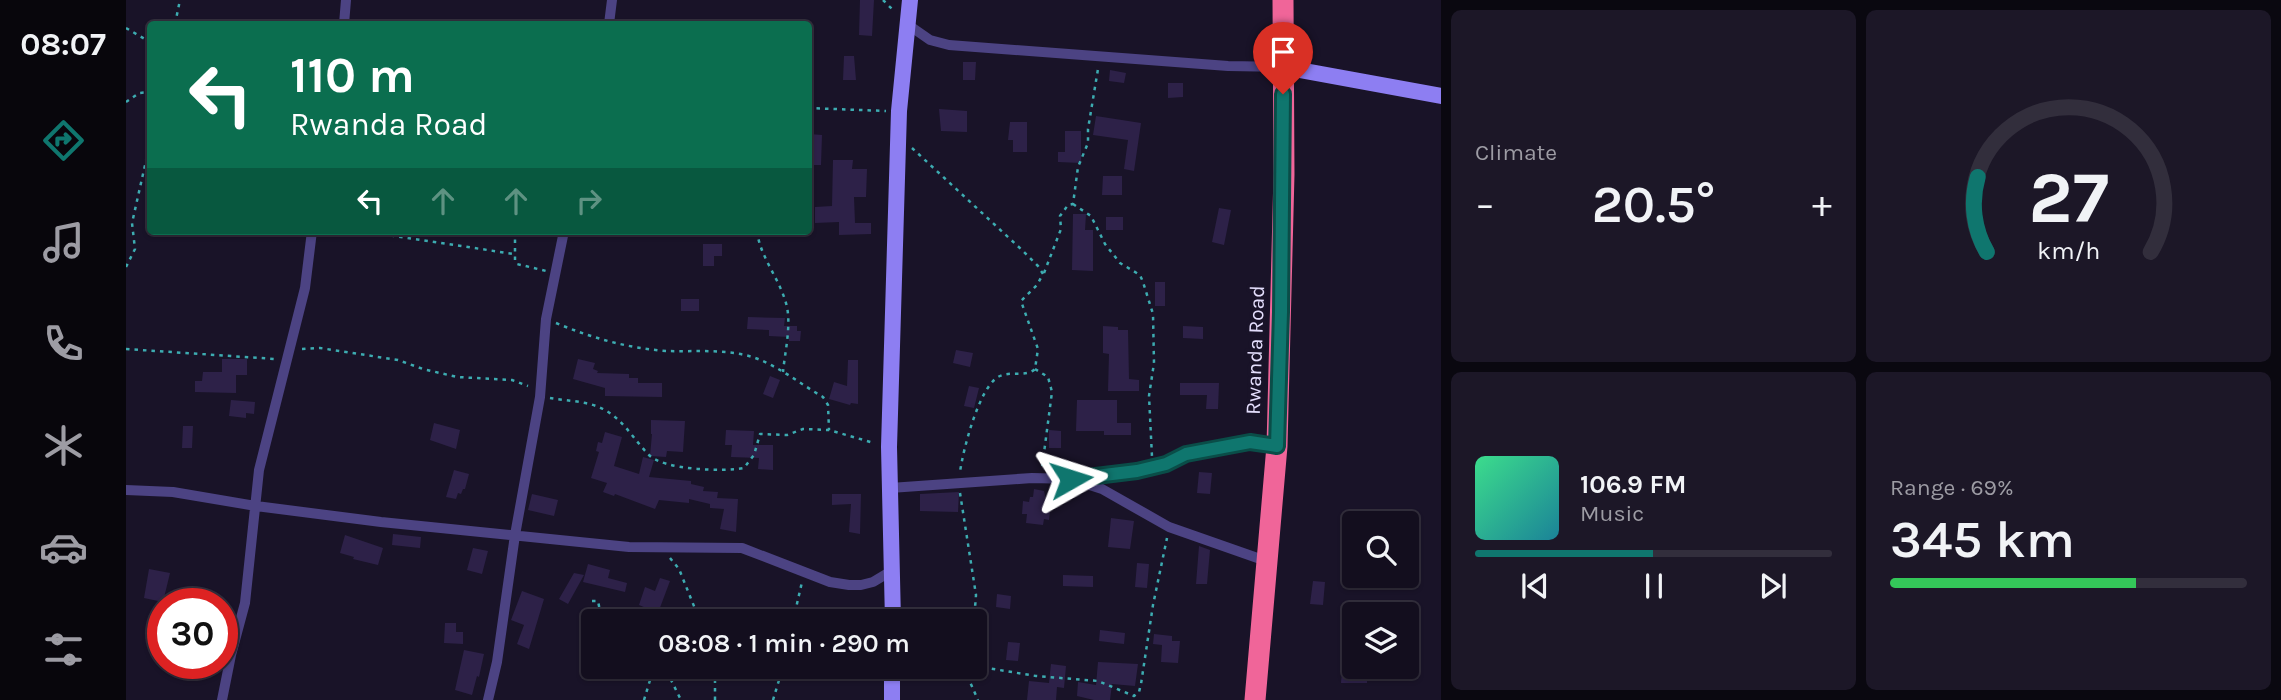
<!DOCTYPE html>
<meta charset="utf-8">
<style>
body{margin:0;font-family:Karla,sans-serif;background:#1c1727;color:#f1f3f6;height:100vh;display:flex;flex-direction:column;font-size:26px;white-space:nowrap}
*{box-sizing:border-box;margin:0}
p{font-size:23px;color:#9d9ca4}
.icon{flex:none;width:38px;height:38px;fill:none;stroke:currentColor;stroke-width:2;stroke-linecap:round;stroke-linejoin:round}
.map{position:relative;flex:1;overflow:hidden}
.details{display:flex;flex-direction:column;gap:10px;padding:10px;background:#0a0810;width:840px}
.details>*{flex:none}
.banner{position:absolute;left:21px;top:21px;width:665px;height:214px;border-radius:7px;box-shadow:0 2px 5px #0004,0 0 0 2px #322e3c;background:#0b6e4f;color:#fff;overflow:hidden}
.fabs{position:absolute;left:1216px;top:511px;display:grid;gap:14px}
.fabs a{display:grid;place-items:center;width:77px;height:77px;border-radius:7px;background:#130e1e;box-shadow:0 2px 5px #0004,0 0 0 2px #322e3c;font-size:35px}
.speed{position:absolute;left:21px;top:588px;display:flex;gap:14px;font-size:35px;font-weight:700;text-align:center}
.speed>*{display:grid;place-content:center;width:91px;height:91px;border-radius:50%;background:#130e1e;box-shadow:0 2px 5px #0004,0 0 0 2px #322e3c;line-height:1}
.speed .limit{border:10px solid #d22;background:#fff;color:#111}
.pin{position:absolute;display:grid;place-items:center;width:60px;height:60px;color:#fff;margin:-72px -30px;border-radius:50% 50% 50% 0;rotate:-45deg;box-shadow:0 0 7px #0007}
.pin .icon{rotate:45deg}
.me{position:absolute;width:77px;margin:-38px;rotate:84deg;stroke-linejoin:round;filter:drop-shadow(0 0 5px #0008)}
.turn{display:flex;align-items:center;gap:24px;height:147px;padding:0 28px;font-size:32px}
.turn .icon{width:91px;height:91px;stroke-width:2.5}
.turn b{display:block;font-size:49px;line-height:60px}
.lanes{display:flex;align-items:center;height:66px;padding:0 28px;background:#0003;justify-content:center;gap:35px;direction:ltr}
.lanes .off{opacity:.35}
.big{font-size:52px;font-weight:600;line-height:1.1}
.details .card{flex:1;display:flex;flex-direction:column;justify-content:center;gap:10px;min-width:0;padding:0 24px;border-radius:10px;background:#1c1727}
.details .dial{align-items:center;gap:0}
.dial svg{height:182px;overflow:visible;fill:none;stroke:#322e3c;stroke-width:7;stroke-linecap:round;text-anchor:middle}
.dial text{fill:#f1f3f6;stroke:none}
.song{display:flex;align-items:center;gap:21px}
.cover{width:84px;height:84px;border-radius:10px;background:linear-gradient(135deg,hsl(150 70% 55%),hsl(190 70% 35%))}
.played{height:7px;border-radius:4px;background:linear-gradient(90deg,#0f766e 50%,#322e3c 50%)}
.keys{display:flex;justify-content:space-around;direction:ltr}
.heat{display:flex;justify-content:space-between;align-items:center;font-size:38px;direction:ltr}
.charge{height:10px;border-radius:5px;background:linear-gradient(90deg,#34c759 69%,#322e3c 0)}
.details .tiles{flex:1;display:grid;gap:10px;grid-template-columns:repeat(2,1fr)}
.trip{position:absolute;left:455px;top:609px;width:406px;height:70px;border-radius:7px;background:#130e1e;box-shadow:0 2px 5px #0004,0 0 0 2px #322e3c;font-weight:600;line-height:70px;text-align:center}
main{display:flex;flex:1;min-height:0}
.tabs{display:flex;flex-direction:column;width:126px;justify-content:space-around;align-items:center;background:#08060c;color:#9d9ca4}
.tabs .icon{width:49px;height:49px}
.tabs .on{color:#0f766e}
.tabs b{font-size:32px;color:#f1f3f6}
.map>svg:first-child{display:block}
</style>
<main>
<nav class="tabs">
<b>08:07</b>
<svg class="icon on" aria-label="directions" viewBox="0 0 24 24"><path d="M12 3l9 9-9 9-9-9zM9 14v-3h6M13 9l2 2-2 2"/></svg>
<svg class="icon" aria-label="music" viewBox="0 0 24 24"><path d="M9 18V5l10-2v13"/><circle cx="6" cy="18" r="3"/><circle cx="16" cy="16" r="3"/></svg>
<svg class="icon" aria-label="phone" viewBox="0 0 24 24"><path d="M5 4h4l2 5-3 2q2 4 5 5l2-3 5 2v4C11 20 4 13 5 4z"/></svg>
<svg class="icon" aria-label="climate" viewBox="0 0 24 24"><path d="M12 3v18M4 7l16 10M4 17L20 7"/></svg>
<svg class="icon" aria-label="car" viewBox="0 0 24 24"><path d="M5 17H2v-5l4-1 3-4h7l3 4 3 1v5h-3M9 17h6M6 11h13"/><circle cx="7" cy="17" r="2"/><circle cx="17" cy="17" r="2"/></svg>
<svg class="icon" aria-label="filters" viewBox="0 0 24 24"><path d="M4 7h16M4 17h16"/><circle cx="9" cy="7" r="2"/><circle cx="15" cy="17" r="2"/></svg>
</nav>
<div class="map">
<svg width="1315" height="700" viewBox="0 0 1315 700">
<rect width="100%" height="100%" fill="#191328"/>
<path fill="#2d2148" d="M734,0H748L746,36L733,35Z
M718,56H728L730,80H717Z
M837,62H850L849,80H837Z
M984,70L1000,73L998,83L983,81Z
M1042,83H1057V97L1042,98Z
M813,109L841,111V132L815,131Z
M970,116L1015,123L1008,171L998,169L1002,140L967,135Z
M884,122H901V152H887V140H882Z
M939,131H955V163L932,162V152H939Z
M683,134L696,135L695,165H682Z
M707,160H727L726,169H741L740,197H728L729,223H745V234L713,235V222L689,223V207L706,206Z
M977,176H996V195H976Z
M1093,208L1105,210L1098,245L1086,242Z
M947,214H960L959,230H967V271L946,270Z
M980,217H997V230H980Z
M577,244H596V256H588V266H577Z
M1029,282H1039V306H1029Z
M555,299H573V311H555Z
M622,317L659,318L658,326H671V331H675L674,341H663V337L643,336V330L621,329Z
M977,326L992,327V330H1002L1003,379L1013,380V391H982L983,354L977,353Z
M1057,326L1077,327V339L1057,338Z
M830,350L847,353L844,367L827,363Z
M96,359H121V375H110V393L69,392V381H76L77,372H96Z
M452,359L469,363L467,369L472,371L471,373L503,374V378H512V383H536V397L479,396V388L447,379Z
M722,360H732V404L725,403L724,405L703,399L708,382L721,386Z
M644,376L654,380L647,398L637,394Z
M1054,383H1093L1092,409H1080L1081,395H1054Z
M843,386L853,388L848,408L838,406Z
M105,400L129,402L128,414L120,413V418L103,416Z
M951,400H991V423H1005V435H978V431H950Z
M525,420L559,421L557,452L541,451L540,457L524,456L526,434H525Z
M308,423L334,430L330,449L304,440Z
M57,426H67L66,448H56Z
M600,430L628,431L627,445H647V470L632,469L633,458L605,457L606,445H599Z
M923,430L935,431V448H923Z
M479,432L496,437L488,466L513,474L517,457L528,460L523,477L565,481V484L578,487L577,491L592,492L591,498L612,499L610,532L594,529L598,509L584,508V504L563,499V503L533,500L529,509L489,494L488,496L477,492L481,483L465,478L473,452L470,451L472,442L476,443Z
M328,470L343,474L339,489H337L335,494L332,493L330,499L320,497Z
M1073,472L1086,473L1084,494L1071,493Z
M908,489L918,491L920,500L925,501L923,520L918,519L917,525L900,523L901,514H896L897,501L903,502L904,497H907Z
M833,492L832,512L794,511V494Z
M406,494L432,500L428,516L402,510Z
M706,494H735L734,534L723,532L725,504L706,505Z
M985,518L1008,521L1004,549L982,547Z
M267,534L295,537L294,548L266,545Z
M219,535L257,548L252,565L227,559L228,557L214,553Z
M1073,546L1084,550L1081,584H1070Z
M347,548L362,551L356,574L341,570Z
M1011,563L1023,564L1021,588L1009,587Z
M462,564L484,570L482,578L501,583L499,592L457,582Z
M23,569L44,573L37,602L18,598Z
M448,573L458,575L442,604L433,599Z
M937,575L967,576V587L937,586Z
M534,578L544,581L532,613L513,605L519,587L529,591Z
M1187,581L1199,582L1197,605L1184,604Z
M396,591L418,599L403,649L391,644L398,625L385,620Z
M871,594L885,596L884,609L870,607Z
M319,623H330V632H337V644L318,643Z
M974,630L999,633L998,644L973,641Z
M1028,634L1046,636V641H1054L1052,663L1035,662L1036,645L1027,644Z
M882,642L894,643L892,661L880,660Z
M338,650L358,654L353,677L351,676L346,695L329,690Z
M972,662L1012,664L1009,686L986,684L984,700H968L951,696L952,682L970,685Z
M925,664L940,666L938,688L931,687L930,700H901L903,681L923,683Z
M1216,671L1241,672V683H1215Z"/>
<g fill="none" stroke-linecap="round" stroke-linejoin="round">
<path stroke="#3dacb1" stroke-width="2.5" stroke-dasharray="3.5 5" stroke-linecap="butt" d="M757,0L769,12
M49,24L54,0
M0,28L24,42
M0,102L13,93L24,92
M682,108L760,111
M786,148L896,250L912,266L917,274L911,285L895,301L912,349L909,369C899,378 884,370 872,377C853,388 837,450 834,472
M947,204L965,216L979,244L994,263L1014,275L1017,282L1027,314L1028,363L1023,396L1026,457
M389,231V261L391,264L420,271
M567,231L572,233
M631,231C634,258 655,280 661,307C665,327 659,352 657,372
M197,232H242L388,254
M0,267L9,249L6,223L24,143
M918,273L935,229L934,216L942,205L947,204L952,167L962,143V129L972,69
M430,323C466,338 501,348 540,351C569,352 604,348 632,359C655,368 676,385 697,397L702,405L703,430
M0,349L149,359
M176,349L194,348L272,360L297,369L331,377L386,380L402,386
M909,369L922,377L926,392L916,468
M424,398C441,401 462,401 477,409C497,419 508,440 523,455C538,470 597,472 618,468L628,455L634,434L661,435L677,429L703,430L748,443
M834,493L850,595L848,621
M544,558L553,569L574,621
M466,601H472L475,616L481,621
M667,621L676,582
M849,666L910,676L972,681L1008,696L1013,692L1015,684L1027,605L1041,538
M533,667L544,678L555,700
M843,667L844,682L852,700
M518,700L528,667
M589,700V667
M647,700L657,667"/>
<path stroke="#4c4383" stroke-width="10" d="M218,24L220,0
M483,24L486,0
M781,24L804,40L823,45L1102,66L1157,67
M948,480L976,489L1043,527L1140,561
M764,488L906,478L945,479L1011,471L1040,464L1060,454L1124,442L1151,446
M0,490L47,492L130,506L255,522L503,547L616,548L704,582L723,585H735L747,582L767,570
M96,700L105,655L119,603L133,470L179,288L186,231
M362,700L371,662L389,535L414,397L420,319L438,231"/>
<path stroke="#8d7ef2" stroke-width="16" d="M1157,67L1315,96
M767,621L763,447L773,111L784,0
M766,700V667"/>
<path stroke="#f06599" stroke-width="21" d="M1129,700L1151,446L1158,174L1157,0"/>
</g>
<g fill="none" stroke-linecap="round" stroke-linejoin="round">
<g stroke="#0a4d48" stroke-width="18">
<path id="route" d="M945,479L1011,471L1040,464L1060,454L1124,442L1151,446L1155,312L1157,94"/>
</g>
<use href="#route" stroke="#0f766e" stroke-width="12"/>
</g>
<g text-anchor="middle" stroke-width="7" stroke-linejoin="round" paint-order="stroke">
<g font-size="21" fill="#e4defc" stroke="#191328">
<text transform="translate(1129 350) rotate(-88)" y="7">Rwanda Road</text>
</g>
</g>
</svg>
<div class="fabs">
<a><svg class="icon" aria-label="search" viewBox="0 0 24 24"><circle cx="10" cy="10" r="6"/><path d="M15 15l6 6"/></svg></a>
<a><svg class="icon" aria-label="layers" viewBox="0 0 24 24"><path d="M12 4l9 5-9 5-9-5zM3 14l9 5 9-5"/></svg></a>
</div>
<div class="speed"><div class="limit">30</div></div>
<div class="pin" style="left:1157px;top:94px;background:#d93025"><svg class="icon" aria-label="arrive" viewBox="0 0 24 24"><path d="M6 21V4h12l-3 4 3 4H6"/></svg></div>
<svg class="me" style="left:945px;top:479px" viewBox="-20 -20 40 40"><path d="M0-17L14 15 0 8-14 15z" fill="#0f766e" stroke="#fff" stroke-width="4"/></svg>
<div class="trip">08:08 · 1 min · 290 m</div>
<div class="banner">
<div class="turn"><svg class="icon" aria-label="left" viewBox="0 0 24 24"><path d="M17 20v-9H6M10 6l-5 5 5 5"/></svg><div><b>110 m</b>Rwanda Road</div></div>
<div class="lanes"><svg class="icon" aria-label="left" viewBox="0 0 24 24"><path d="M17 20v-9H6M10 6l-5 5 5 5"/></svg><svg class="icon off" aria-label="ahead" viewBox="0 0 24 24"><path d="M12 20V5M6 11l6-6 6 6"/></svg><svg class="icon off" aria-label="ahead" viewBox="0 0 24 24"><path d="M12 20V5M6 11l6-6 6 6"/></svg><svg class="icon off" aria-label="right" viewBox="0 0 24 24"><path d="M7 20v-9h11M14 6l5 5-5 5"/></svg></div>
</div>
</div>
<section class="details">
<div class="tiles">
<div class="card"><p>Climate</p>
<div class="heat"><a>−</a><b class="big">20.5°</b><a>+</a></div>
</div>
<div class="card dial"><svg viewBox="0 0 100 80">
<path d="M14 69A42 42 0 1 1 86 69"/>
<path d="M14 69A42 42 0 0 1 10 36" stroke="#0f766e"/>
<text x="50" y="56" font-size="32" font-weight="700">27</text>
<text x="50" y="72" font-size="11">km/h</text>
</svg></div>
<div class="card">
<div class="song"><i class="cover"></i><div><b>106.9 FM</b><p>Music</p></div></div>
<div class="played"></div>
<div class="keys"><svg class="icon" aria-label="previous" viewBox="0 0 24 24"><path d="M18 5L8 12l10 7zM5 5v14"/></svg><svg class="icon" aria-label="pause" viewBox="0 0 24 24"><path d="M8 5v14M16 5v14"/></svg><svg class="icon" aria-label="next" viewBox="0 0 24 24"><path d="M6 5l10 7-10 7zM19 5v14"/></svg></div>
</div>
<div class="card"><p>Range · 69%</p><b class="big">345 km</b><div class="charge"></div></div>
</div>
</section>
</main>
